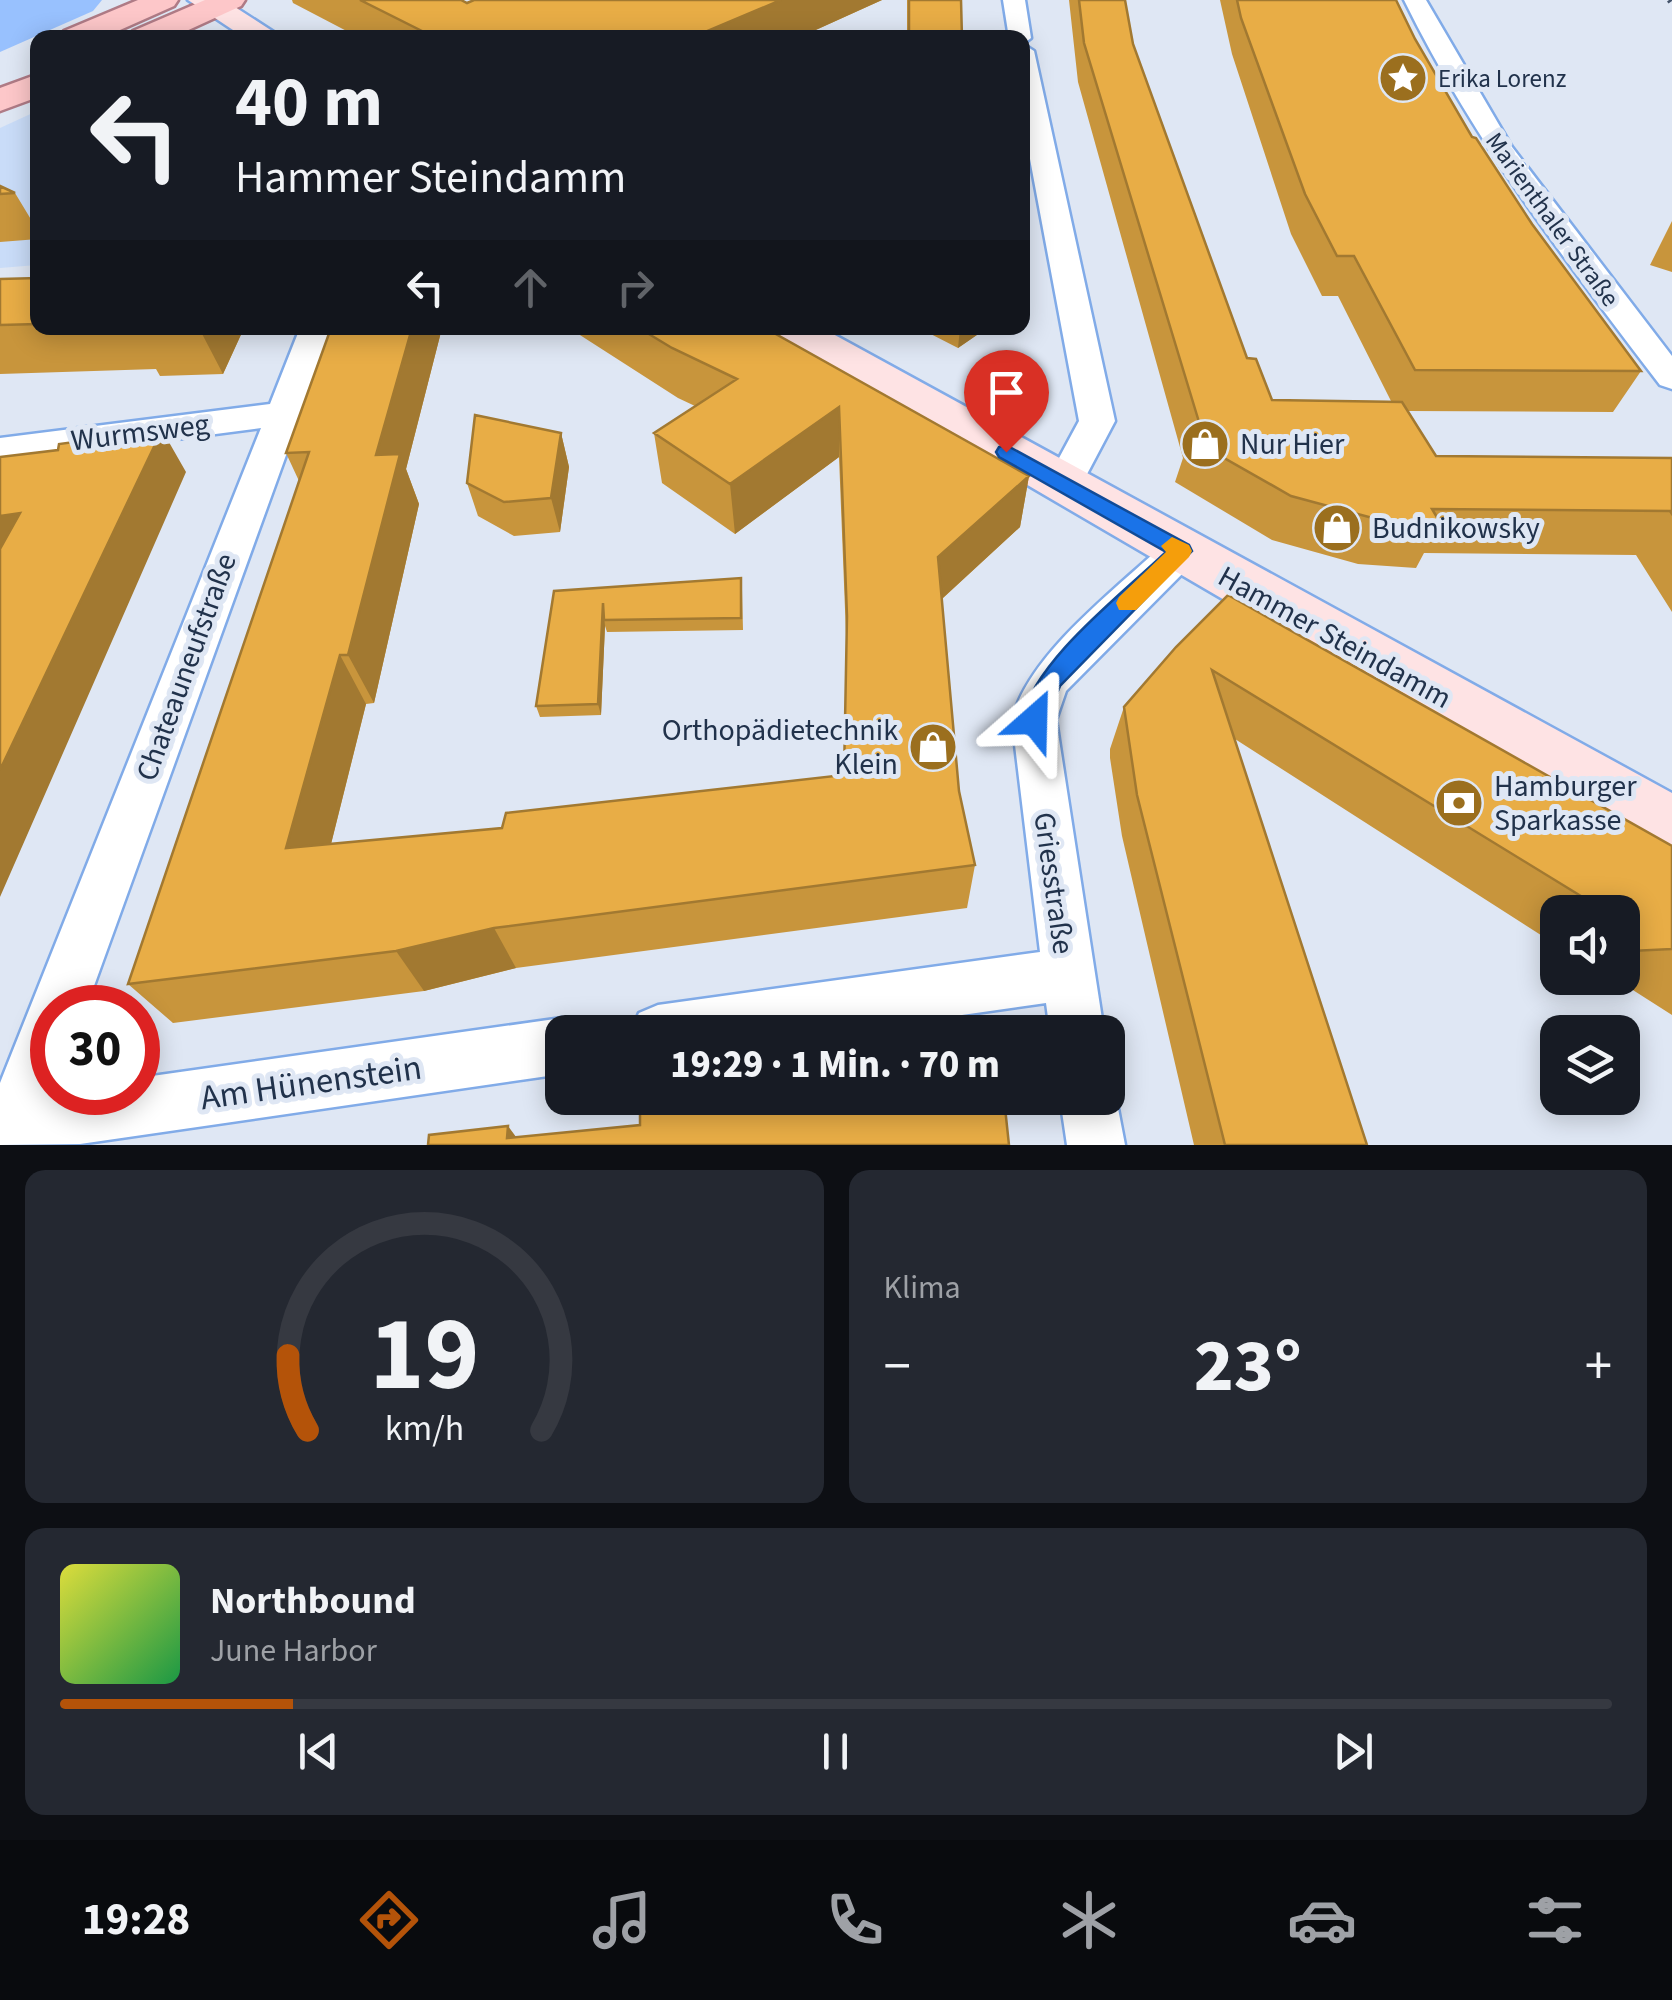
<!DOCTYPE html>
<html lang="de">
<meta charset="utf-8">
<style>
body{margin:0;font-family:"Source Sans 3",sans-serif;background:#242831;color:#f1f3f6;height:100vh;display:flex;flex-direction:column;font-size:38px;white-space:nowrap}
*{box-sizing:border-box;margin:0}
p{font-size:32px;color:#9ea1a6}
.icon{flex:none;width:55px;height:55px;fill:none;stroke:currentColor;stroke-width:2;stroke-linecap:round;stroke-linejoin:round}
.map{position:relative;height:1145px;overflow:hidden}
.side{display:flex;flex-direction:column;gap:25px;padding:25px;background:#0d0f14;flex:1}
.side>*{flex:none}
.top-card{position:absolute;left:30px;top:30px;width:1000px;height:305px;border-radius:20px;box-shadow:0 5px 25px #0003;background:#171b24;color:#f1f3f6;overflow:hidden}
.buttons{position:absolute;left:1540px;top:895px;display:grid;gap:20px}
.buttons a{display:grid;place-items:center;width:100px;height:100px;border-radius:20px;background:#171b24;box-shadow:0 5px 25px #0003;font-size:50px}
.speed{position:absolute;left:30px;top:985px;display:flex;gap:20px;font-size:50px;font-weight:700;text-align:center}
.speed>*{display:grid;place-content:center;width:130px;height:130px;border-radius:50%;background:#171b24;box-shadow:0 5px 25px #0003;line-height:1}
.speed .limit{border:15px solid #d22;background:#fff;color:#111}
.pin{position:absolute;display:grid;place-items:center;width:85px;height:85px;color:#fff;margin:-102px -42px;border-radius:50% 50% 50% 0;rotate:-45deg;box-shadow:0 0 10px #0007}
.pin .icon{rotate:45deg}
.me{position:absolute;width:110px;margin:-55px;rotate:25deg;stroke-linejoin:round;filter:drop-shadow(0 0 8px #0008)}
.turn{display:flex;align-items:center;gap:35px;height:210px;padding:0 40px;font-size:45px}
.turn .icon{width:130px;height:130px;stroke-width:2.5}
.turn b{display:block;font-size:70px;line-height:85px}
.lanes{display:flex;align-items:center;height:95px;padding:0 40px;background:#0003;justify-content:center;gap:50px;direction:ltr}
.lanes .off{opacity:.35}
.big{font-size:75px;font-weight:800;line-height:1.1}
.side .widget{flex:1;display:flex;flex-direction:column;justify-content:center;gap:15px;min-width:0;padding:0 35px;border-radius:20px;background:#242831}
.side .dial{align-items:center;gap:0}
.dial svg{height:260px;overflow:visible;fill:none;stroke:#363941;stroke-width:7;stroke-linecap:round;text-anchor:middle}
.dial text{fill:#f1f3f6;stroke:none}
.song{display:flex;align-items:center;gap:30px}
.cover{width:120px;height:120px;border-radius:15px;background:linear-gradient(135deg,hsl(60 70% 55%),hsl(140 70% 35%))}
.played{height:10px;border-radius:5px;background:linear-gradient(90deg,#b45309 15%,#363941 15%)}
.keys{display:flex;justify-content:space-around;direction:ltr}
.heat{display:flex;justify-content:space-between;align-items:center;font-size:55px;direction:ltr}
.side .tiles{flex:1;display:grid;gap:25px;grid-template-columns:1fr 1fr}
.widget:last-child{grid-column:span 2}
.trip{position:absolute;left:545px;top:1015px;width:580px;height:100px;border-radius:20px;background:#171b24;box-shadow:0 5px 25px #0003;font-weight:800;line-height:100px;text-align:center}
.tabs{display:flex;height:160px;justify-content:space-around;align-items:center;background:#090b0e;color:#9ea1a6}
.tabs .icon{width:70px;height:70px}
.tabs .current{color:#b45309}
.tabs b{font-size:45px;color:#f1f3f6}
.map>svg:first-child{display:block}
</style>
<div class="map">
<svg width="1672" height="1145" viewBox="0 0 1672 1145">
<rect width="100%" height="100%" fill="#dfe7f4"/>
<path fill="#c9dcf8" d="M37,111V265L0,268V128Z"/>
<path fill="#98c1fe" d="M0,0H102L93,11L0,52Z"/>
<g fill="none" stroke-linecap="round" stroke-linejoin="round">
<g stroke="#81abe8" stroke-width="5">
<path id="minor" d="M1003,0H1025L1031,38L1023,44L1034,51L1115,421L1077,493L1064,497L1051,493L1045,484L1079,421L1022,116V38H1009Z
M1404,0H1426L1512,147L1672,356V389L1660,385C1566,262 1473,140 1404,0Z
M300,328H332L86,1008H52V1092H138V1078L562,1018L582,1026L584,1032H562V1074L80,1144L0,1145V1083L261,428L0,462V438L270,404Z
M1181,537L1195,541L1201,551L1195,561L1066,691L1056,720L1104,1032H1050L1046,1003L843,1032H631L639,1013L658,1005L1040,952L1012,720C1029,653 1117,589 1167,541Z
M1108,1078L1116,1098L1125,1145H1067L1060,1098H1108Z"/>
</g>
<g stroke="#81abe8" stroke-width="5">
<path id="secondary" d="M188,0H224L283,38H245Z
M768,328H822L1672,793V857L1649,848L774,337Z"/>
</g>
<g stroke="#af7b86" stroke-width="5">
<path id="primary" d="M138,0H178L174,6L102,38H60L64,31Z
M205,0H245L241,6L171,38H129L133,31Z
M38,74V97L0,111V88Z"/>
</g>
<use href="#minor" fill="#fff" fill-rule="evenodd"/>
<use href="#secondary" fill="#fee3e4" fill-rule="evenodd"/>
<use href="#primary" fill="#fdc7c9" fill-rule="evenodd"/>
<path stroke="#435269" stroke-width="5" stroke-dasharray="2.5 6" stroke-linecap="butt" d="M1669,0L1672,4"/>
</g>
<path fill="#c8953c" d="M292,0H461L467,3L882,0L798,38H360L293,3Z
M907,0H961L962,38H907Z
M1069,0H1125L1133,44L1247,358L1272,400L1391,401L1338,296H1322L1291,234L1232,54L1220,0H1396L1415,39L1472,137L1532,224L1641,371L1613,412L1408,411L1436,456L1672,458V612L1636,555L1424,553L1416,568L1358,564L1272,540L1175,482L1183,458L1078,82Z
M0,186L15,193L38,231V239L0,242Z
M1672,221V272L1650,265Z
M38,278V328H244L223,374L160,376L156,369L0,374V279Z
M331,328H442L406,469L419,504L374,703L366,704L331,844L502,828L844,775L847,660L839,457L735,534L662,483L654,433L695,406L678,398L569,328H765L1029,476L1020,527L942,599L959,791L975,865L967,908L516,968L424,991L173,1023L128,984L299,481L286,453Z
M919,328H987L958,348Z
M561,433L569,467L560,532L514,536L478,516L467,483Z
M742,590L743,630L607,632L605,626L601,715L540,717L536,706L554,591Z
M1176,647L1672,846V1015L1625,985L1586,987L1583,978H1622V912H1558V946L1235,739L1367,1145H1194L1122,836L1110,758V749L1124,707Z"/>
<path fill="#a27931" d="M781,0H882L798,38H691Z
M199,328H244L223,374Z
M412,328H442L406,469L419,504L374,703L348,655L376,455Z
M960,328H987L958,348Z
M839,407V457L735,534L730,484Z
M162,430L186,472L0,897V770Z
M561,433L569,467L560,532L551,498Z
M1029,476L1020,527L933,607L938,557Z
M20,513L0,562V516Z
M603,603L605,626L601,715L598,704Z
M340,655L366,704L319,892L286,848Z
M494,928L516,968L424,991L396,951Z
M508,1126L522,1145L507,1138Z"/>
<path fill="#e8ad46" stroke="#a27931" stroke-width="2.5" d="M360,0H461L467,3L474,0H781L691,38H436Z
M909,0H961L962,38H909Z
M1079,0H1125L1133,44L1247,358L1256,359L1272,400L1402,402L1436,456L1672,458V514L1670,511L1432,509L1441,524L1380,520L1291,496L1189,438L1212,437L1199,422L1084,43Z
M1237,0H1396L1415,39L1472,137L1476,138L1532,224L1641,371L1415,370L1354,256H1337L1305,194L1241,18Z
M0,186L15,193L0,194Z
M38,278V324L0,325V279Z
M331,328H412L376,455L400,454L348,655H340L286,848L502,828L506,813L844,775L847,616L839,407L730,484L654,433L737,379L672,348L639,328H765L1029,476L938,557L959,791L975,865L494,928L396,951L128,984L309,452L286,453Z
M475,415L561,433L551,498L504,502L467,483Z
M162,430L0,770V549L20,513L0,516V457L58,450L59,444Z
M741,578V618L604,620L603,603L598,704L536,706L554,591Z
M1228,595L1672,846V949L1631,951L1622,929V912H1607L1212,670L1367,1145H1225L1137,795L1124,707L1176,647Z
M698,1098H724L725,1107L785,1103L812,1098H1004L1009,1145H428L429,1135L508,1126L507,1138L640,1125V1106Z"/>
<path fill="#1a73e8" stroke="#114b97" stroke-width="2.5" d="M1006,445L1189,545L1192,551L1060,686L1043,727L1034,730L1025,727L1021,720C1036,659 1120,596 1166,552L999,457L996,452L999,447Z"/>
<path fill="#f59e0b" d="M1172,537L1189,545L1192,551L1189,557L1136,610H1119L1116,603L1119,597L1166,552L1161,546Z"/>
<defs>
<g id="sight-disc" transform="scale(2.5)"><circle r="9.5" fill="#9b6f1e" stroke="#dfe7f4"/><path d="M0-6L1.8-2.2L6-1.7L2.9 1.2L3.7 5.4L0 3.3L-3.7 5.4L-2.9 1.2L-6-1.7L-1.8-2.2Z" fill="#fff"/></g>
<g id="shop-disc" transform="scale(2.5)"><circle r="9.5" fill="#9b6f1e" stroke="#dfe7f4"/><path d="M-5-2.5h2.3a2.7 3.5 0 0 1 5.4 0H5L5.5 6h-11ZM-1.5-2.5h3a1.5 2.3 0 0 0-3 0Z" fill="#fff"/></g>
<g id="bank-disc" transform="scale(2.5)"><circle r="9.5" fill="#9b6f1e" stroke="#dfe7f4"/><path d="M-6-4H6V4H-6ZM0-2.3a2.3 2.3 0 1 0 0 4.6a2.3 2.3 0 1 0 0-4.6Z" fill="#fff"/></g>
</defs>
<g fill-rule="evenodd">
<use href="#sight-disc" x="1403" y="78"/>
<use href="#shop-disc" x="1205" y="444"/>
<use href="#shop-disc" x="1337" y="528"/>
<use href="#shop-disc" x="933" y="747"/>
<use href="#bank-disc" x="1459" y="803"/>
</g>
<g text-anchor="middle" stroke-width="10" stroke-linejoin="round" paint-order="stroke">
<g font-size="25" fill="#21324b" stroke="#dfe7f4" text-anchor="start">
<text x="1438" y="87">Erika Lorenz</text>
</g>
<g font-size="25" fill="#21324b" stroke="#dfe7f4">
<text transform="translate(1553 219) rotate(54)" y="9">Marienthaler Straße</text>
</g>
<g font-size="30" fill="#21324b" stroke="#dfe7f4">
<text transform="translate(140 432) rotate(-7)" y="10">Wurmsweg</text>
<text transform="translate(1335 637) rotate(29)" y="10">Hammer Steindamm</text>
<text transform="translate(186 667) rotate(-70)" y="10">Chateauneufstraße</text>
<text transform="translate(1054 883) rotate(82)" y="10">Griesstraße</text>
</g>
<g font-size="30" fill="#21324b" stroke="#dfe7f4" text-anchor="start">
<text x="1240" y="454">Nur Hier</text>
<text x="1372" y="538">Budnikowsky</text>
<text x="898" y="740" text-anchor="end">Orthopädietechnik<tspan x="898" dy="34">Klein</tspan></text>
<text x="1494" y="796">Hamburger<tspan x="1494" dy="34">Sparkasse</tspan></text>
</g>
<g font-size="35" fill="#21324b" stroke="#dfe7f4">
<text transform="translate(311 1082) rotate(-8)" y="12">Am Hünenstein</text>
</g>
</g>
</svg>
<div class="buttons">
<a><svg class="icon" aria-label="sound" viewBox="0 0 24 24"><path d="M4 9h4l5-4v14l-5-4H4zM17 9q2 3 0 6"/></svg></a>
<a><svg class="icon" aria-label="layers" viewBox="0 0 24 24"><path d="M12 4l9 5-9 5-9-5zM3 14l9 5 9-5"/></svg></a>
</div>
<div class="speed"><div class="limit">30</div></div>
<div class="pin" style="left:1006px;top:452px;background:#d93025"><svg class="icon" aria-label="arrive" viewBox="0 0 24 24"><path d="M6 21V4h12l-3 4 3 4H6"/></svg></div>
<svg class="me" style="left:1034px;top:720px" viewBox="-20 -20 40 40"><path d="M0-17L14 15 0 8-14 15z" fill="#1a73e8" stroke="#fff" stroke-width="4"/></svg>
<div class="trip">19:29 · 1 Min. · 70 m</div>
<div class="top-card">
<div class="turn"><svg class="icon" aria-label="left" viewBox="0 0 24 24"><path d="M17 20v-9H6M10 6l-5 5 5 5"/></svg><div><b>40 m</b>Hammer Steindamm</div></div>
<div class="lanes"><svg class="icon" aria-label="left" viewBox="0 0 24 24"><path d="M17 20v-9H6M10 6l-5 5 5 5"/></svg><svg class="icon off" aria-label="ahead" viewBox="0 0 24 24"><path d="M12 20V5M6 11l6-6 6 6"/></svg><svg class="icon off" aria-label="right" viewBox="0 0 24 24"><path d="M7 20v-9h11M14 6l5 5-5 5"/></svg></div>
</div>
</div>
<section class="side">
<div class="tiles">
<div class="widget dial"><svg viewBox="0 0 100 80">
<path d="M14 69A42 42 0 1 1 86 69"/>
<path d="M14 69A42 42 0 0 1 8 46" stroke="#b45309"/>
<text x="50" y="56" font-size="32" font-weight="700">19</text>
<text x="50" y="72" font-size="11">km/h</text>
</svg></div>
<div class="widget"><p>Klima</p>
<div class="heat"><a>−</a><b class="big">23°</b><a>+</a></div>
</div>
<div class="widget">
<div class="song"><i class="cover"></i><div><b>Northbound</b><p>June Harbor</p></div></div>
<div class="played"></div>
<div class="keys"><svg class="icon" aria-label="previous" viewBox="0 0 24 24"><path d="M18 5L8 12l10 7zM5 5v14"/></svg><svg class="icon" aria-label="pause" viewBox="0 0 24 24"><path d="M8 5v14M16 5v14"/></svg><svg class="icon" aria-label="next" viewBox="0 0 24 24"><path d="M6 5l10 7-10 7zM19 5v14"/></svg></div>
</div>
</div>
</section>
<nav class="tabs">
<b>19:28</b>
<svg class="icon current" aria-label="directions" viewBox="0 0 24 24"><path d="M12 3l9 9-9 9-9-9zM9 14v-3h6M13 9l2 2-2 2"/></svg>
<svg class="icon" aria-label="music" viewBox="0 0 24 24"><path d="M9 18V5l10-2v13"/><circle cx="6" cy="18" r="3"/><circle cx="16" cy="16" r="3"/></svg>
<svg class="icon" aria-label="phone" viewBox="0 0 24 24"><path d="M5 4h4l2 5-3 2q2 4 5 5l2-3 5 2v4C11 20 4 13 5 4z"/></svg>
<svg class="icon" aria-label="climate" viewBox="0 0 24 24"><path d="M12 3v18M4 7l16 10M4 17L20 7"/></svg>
<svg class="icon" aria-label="car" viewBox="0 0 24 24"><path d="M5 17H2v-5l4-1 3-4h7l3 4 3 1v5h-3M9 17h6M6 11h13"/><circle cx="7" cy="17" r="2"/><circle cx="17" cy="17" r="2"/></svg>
<svg class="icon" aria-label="filters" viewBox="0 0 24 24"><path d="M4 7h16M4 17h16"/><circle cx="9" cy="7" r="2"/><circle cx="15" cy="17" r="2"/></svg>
</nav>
